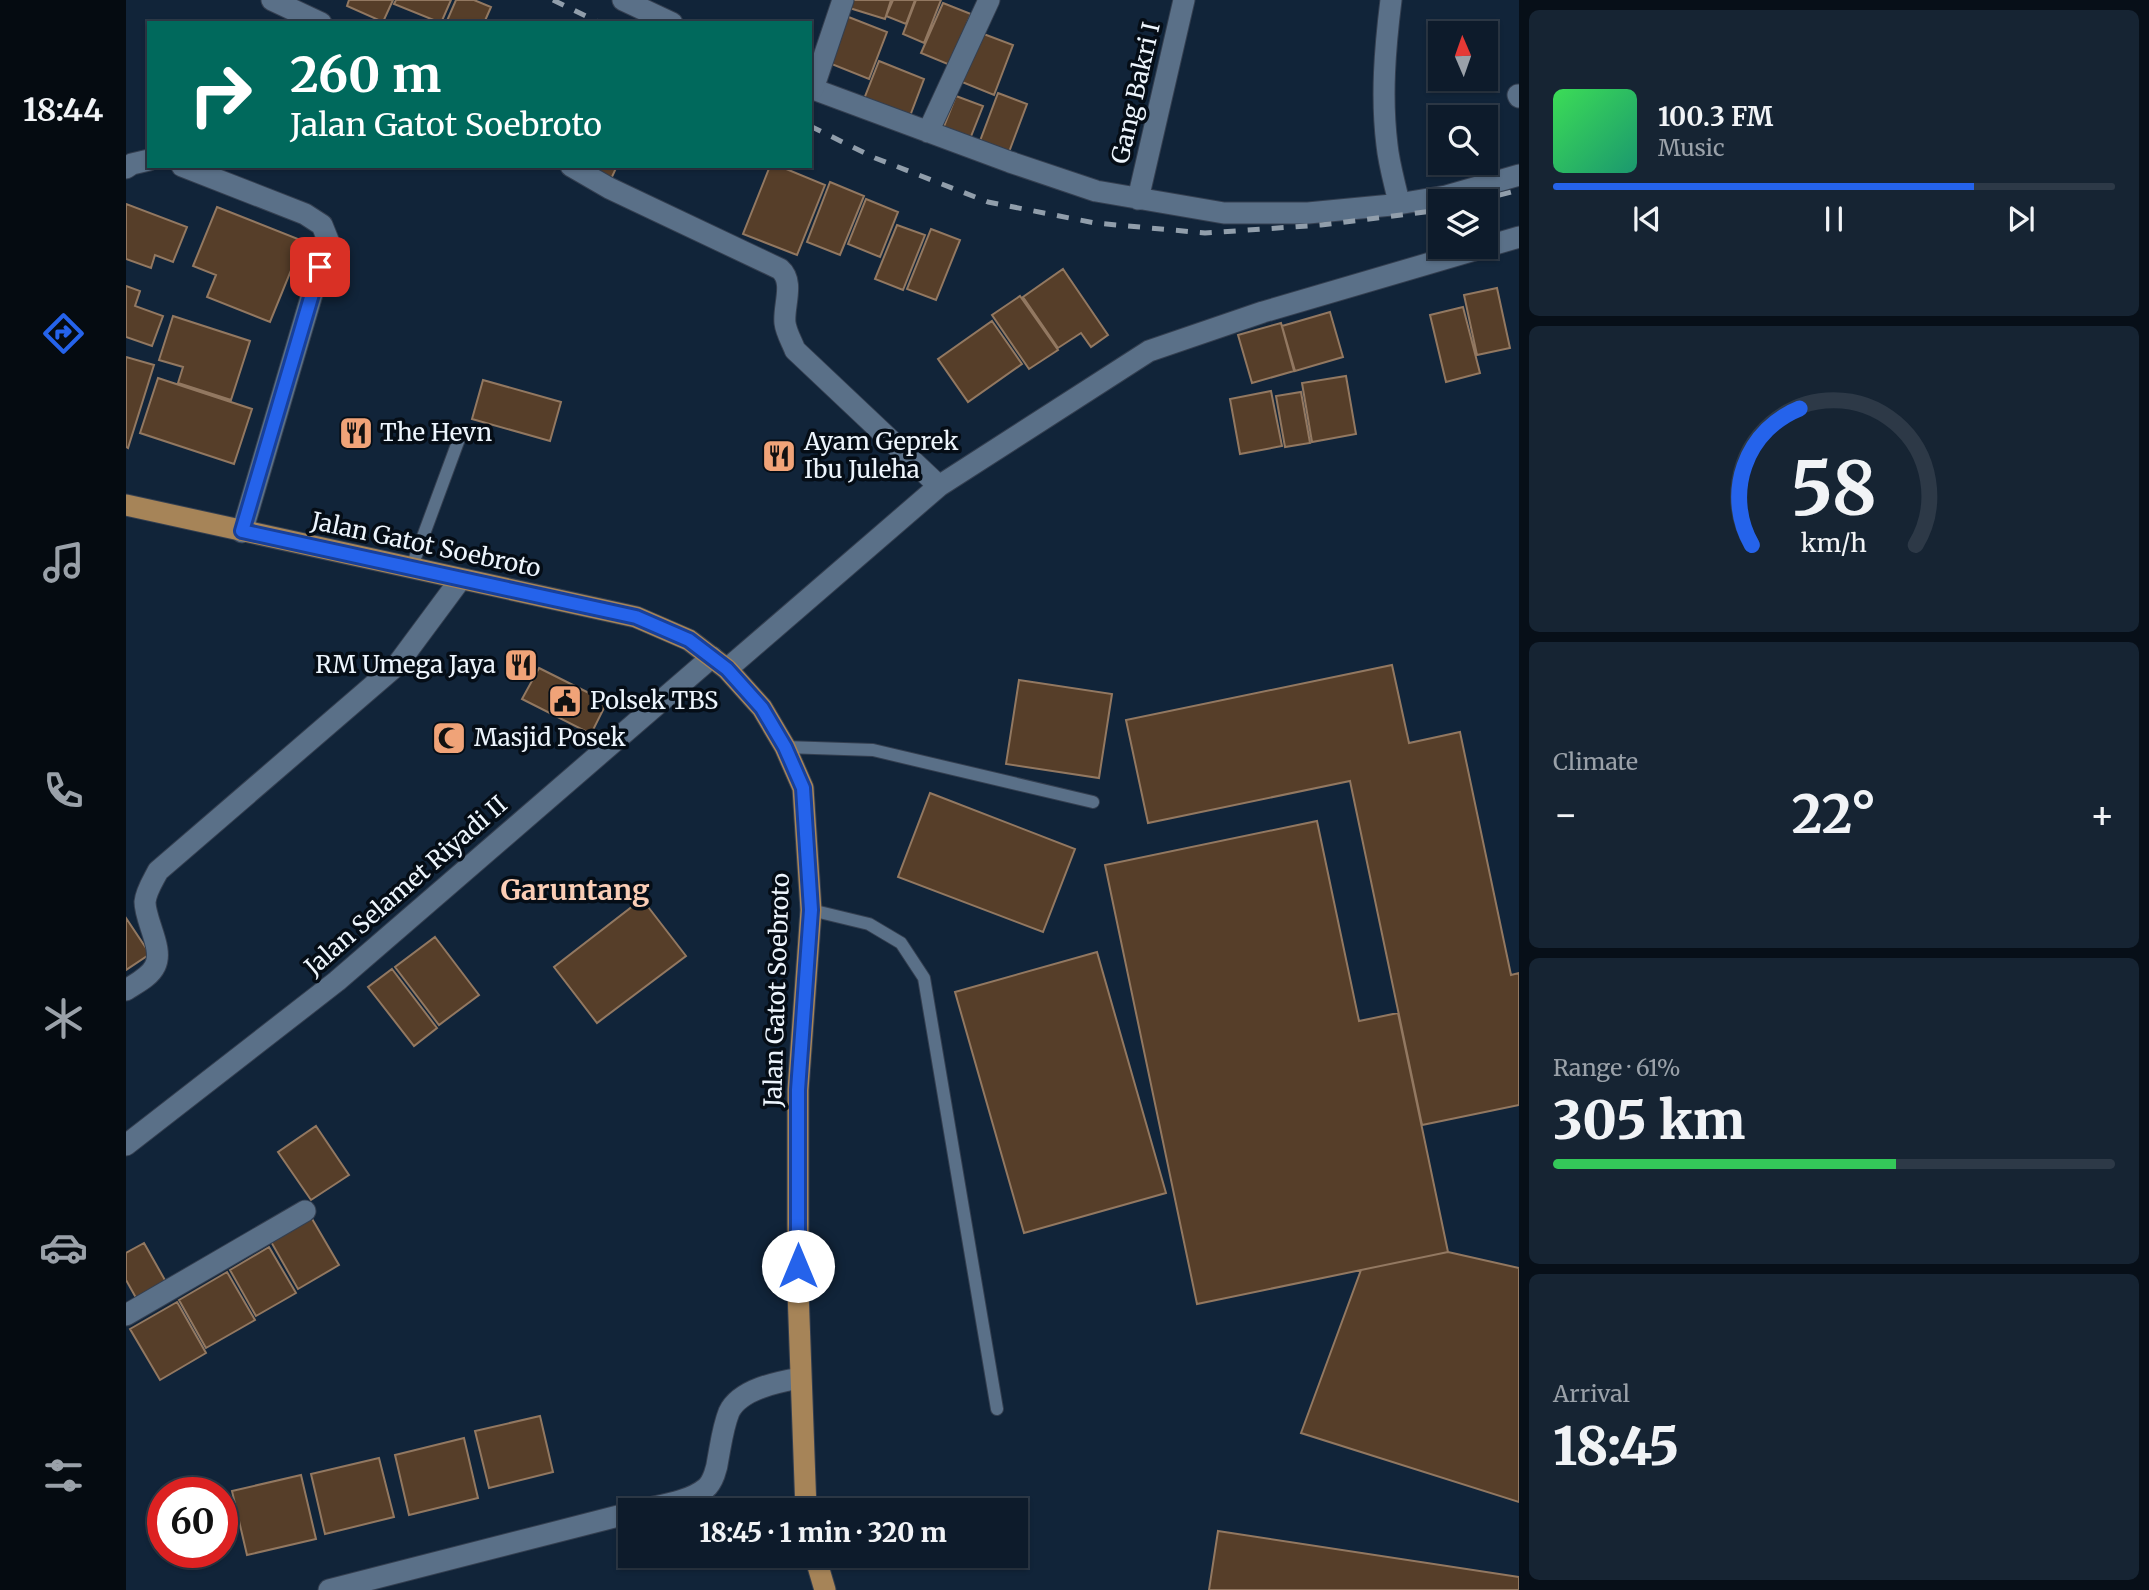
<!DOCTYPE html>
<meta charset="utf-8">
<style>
body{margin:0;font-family:Merriweather,serif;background:#162433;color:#f1f3f6;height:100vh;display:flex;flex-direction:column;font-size:26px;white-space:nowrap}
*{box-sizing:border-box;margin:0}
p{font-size:23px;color:#9aa1a9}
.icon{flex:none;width:38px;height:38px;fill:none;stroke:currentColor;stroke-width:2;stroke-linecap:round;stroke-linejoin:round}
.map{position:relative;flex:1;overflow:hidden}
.drawer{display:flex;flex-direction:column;gap:10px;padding:10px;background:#070f18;width:630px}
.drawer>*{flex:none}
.hud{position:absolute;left:21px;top:21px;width:665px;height:147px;border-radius:0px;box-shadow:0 2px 5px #0004,0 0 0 2px #2d3947;background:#00695c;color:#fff;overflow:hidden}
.needle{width:46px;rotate:358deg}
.controls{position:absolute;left:1302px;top:21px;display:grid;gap:14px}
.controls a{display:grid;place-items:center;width:70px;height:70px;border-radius:0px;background:#0d1b2b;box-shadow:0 2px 5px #0004,0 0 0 2px #2d3947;font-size:35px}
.speed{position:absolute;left:21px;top:1477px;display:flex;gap:14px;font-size:35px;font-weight:700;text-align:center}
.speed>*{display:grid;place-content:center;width:91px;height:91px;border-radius:50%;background:#0d1b2b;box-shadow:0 2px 5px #0004,0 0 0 2px #2d3947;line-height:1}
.speed .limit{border:10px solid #d22;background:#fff;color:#111}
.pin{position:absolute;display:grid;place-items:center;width:60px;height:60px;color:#fff;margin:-30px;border-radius:14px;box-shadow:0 4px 10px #0006}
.me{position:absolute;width:77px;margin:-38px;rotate:0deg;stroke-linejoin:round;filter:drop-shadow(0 0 5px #0008)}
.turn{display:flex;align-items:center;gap:24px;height:147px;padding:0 28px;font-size:32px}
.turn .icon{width:91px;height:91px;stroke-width:2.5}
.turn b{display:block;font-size:49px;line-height:60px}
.big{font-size:52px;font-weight:800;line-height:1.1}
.drawer .widget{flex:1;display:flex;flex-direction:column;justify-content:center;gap:10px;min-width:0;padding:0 24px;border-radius:10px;background:#162433}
.drawer .dial{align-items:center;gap:0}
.dial svg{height:182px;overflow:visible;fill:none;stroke:#2d3947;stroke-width:7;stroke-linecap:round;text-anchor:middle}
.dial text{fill:#f1f3f6;stroke:none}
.song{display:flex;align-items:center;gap:21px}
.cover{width:84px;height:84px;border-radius:10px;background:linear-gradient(135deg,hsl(130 70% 55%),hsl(160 70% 35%))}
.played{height:7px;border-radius:4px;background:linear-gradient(90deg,#2563eb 75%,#2d3947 75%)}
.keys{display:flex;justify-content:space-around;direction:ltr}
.heat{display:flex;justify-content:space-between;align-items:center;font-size:38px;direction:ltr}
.charge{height:10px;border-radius:5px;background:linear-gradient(90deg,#34c759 61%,#2d3947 0)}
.trip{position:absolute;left:492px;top:1498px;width:410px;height:70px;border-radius:0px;background:#0d1b2b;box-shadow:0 2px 5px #0004,0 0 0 2px #2d3947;font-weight:800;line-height:70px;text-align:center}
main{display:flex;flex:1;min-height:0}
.tab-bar{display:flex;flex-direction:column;width:126px;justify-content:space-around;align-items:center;background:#050b11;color:#9aa1a9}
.tab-bar .icon{width:49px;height:49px}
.tab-bar .on{color:#2563eb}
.tab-bar b{font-size:32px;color:#f1f3f6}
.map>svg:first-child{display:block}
</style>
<main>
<nav class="tab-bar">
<b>18:44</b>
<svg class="icon on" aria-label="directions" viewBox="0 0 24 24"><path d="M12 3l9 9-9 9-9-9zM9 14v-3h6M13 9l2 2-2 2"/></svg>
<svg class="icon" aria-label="music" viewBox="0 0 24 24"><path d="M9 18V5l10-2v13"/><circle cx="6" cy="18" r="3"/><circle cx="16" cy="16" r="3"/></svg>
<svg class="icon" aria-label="phone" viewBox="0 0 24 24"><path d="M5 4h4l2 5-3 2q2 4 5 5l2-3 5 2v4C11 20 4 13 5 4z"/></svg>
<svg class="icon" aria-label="climate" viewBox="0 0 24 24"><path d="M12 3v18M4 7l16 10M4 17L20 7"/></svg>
<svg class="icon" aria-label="car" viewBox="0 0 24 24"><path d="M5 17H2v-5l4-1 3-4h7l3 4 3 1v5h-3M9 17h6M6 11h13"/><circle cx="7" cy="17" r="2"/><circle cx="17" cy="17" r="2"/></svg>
<svg class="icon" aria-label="filters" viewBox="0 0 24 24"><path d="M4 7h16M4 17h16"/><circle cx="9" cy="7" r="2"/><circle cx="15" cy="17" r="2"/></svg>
</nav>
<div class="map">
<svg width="1393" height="1590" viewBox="0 0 1393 1590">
<rect width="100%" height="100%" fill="#112439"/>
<path fill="#563e29" stroke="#927861" stroke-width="2" d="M223,0H267L257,22L221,6Z
M270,0H325L315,23L268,4Z
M330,0H348L365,7L358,23H320Z
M719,0H765L759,19L717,6Z
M767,0H789L780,24L760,16Z
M790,0H815L798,43L777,34Z
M817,3L845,14L824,65L795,53Z
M720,16L761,32L743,79L703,63Z
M855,33L887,45L868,95L836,82Z
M753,61L798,79L784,116L738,99Z
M872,93L901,104L883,152L854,141Z
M830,96L857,106L842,144L815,134Z
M456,166H491L485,179Z
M644,166H653L699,185L671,255L617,234Z
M704,182L738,196L714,255L681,242Z
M740,199L772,212L754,257L722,244Z
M0,204L61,227L47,262L29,255L25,268L0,259Z
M91,207L177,241L144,322L81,297L90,275L67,266Z
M771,225L799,235L777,290L749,279Z
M805,229L834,240L810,300L781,289Z
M937,269L982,335L965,347L955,333L932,348L897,297Z
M0,286L14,291L9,306L37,316L26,346L0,337Z
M1371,288L1384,348L1351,355L1338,295Z
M894,296L932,350L903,369L866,315Z
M1337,307L1354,373L1320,382L1304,315Z
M1204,312L1217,357L1169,371L1156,326Z
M47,316L124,341L105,400L52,383L57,367L33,360Z
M866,321L896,364L842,402L812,359Z
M1155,323L1168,371L1126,383L1112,335Z
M0,357L28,365L2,448L0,447Z
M1220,376L1230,434L1186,442L1176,383Z
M32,378L126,409L108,464L14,433Z
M357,380L435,402L424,441L346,419Z
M1145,391L1156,446L1114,454L1104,399Z
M1175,392L1184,443L1159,447L1150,396Z
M1266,665L1283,743L1334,732L1385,975L1393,973V1105L1296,1125L1224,781L1022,823L1000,720Z
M413,668L481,702L465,734L396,699Z
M893,680L986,694L973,778L880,764Z
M804,793L949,849L917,932L772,877Z
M1191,821L1233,1021L1272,1013L1322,1252L1071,1304L979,865Z
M516,899L560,956L471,1023L428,967Z
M0,918L24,954L0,970Z
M309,937L353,995L313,1025L269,967Z
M971,952L1040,1193L898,1233L829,992Z
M266,969L311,1028L288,1046L242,987Z
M190,1126L223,1175L185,1200L152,1152Z
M185,1217L213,1265L172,1289L144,1240Z
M18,1243L44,1289L14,1305L0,1280V1253Z
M143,1247L170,1293L130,1316L104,1270Z
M1322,1252L1393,1268V1502L1175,1433L1235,1270Z
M101,1272L129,1320L80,1348L53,1300Z
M51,1302L80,1353L34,1380L4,1329Z
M414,1416L427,1472L363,1488L349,1431Z
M338,1438L352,1498L283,1515L269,1455Z
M253,1458L268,1517L199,1534L185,1474Z
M175,1475L190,1539L121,1555L106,1491Z
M1092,1531L1393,1577V1590H1083Z"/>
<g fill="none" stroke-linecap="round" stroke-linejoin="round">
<g stroke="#343f50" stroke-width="14">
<path id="service" d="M285,569L336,431
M659,747L747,750L967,802
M685,910L743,924L775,943L798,978L871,1409"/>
</g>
<g stroke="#343f50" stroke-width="23">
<path id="minor" d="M146,0L195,23
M1265,0C1259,48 1255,97 1261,145C1263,165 1269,184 1273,203
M687,89L884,162L970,191L1098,213H1182L1266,205L1320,196L1393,175
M1392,95L1393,97
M802,132L863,0
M56,166L179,214L196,225L202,240L116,532
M445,166L483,188L654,269C669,282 657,306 659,323C660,332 666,342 669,350L813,486
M0,168L6,164L23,160
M1012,199L1058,0
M601,669L813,486L1023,351L1137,312L1393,237
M0,990C9,984 24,977 29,966C38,949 19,921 19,902C20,891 27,881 32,871L271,665L334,580
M0,1145L211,981L586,657
M0,1315L179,1211
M514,1510C535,1505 563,1502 580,1488C587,1482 591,1468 592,1459C595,1443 597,1427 603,1412C614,1389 652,1382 674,1378
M203,1590L504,1513"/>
</g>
<g stroke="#343f50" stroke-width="23">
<path id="tertiary" d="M497,0L546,23
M684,87L687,89L717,0"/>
</g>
<g stroke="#343f50" stroke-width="23">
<path id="primary" d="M0,505L510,617L563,640L601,669L636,708L659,747L677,788L685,910L672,1090V1291L680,1510
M689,1556L699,1590"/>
</g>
<use href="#service" stroke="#5a7088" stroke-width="12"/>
<use href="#minor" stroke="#5a7088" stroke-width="21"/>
<use href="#tertiary" stroke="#5a7088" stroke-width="21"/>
<use href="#primary" stroke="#a68458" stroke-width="21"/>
<path stroke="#919eab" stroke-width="5" stroke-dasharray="12 12" stroke-linecap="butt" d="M427,0L474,23
M684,126L749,158L862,202L969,223L1079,233L1195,225L1314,210
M1350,201L1393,190"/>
</g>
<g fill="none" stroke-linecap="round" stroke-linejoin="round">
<g stroke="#184099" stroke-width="18">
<path id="route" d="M194,267L116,531L510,617L563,640L601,669L636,708L659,747L677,788L685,910L672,1090V1266"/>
</g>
<use href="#route" stroke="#2563eb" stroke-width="12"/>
</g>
<defs>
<g id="restaurant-square" transform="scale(1.75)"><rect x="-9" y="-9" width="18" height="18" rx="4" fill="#f0a378" stroke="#050d16"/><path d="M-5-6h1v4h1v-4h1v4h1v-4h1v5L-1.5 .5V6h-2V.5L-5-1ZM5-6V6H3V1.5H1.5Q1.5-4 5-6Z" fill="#111"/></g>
<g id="civic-square" transform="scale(1.75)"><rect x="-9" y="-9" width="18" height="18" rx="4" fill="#f0a378" stroke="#050d16"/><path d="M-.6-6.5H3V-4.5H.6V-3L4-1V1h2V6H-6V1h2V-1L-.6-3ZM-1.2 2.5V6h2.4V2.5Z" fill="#111"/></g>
<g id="mosque-square" transform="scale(1.75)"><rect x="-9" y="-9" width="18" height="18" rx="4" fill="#f0a378" stroke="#050d16"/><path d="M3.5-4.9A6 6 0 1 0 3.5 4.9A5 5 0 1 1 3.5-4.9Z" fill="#111"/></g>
</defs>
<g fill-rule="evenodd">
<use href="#restaurant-square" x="230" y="433"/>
<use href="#restaurant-square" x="653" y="456"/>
<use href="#restaurant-square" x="395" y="665"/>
<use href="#civic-square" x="439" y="701"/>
<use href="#mosque-square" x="323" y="738"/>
</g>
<g text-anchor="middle" stroke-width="7" stroke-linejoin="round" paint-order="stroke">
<g font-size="24" fill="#edf5fd" stroke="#050d16">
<text transform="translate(1010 93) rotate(-77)" y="8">Gang Bakri I</text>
<text transform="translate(300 545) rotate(12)" y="8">Jalan Gatot Soebroto</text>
<text transform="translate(280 886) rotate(-41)" y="8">Jalan Selamet Riyadi II</text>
<text transform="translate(651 990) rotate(-88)" y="8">Jalan Gatot Soebroto</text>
</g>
<g font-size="24" fill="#edf5fd" stroke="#050d16" text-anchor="start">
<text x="254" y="441">The Hevn</text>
<text x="678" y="450">Ayam Geprek<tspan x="678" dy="28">Ibu Juleha</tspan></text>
<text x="370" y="673" text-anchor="end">RM Umega Jaya</text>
<text x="464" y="709">Polsek TBS</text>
<text x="348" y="746">Masjid Posek</text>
</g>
<g font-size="28" font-weight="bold" fill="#fbceb6" stroke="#050d16">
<text x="449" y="900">Garuntang</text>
</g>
</g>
</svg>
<div class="controls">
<a><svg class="needle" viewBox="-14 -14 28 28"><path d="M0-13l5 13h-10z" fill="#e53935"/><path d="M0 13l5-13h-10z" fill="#9aa1a9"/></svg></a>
<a><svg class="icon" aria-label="search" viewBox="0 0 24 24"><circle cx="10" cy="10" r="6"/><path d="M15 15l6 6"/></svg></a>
<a><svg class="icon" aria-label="layers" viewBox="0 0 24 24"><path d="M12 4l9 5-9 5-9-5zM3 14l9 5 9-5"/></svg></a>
</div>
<div class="speed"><div class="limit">60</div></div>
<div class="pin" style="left:194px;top:267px;background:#d93025"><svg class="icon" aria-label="arrive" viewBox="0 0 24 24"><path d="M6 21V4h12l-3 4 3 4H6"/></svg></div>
<svg class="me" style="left:672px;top:1266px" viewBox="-20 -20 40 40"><circle r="19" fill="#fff"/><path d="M0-13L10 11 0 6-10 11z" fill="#2563eb"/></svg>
<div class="trip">18:45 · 1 min · 320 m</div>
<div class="hud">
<div class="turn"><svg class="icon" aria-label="right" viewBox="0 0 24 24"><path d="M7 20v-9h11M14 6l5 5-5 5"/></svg><div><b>260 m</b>Jalan Gatot Soebroto</div></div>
</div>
</div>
<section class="drawer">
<div class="widget">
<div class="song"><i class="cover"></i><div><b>100.3 FM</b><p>Music</p></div></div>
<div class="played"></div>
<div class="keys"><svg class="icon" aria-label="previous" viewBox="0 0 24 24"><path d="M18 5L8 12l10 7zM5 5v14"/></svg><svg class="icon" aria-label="pause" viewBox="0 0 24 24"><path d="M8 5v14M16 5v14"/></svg><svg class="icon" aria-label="next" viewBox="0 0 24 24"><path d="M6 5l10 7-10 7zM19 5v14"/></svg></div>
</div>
<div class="widget dial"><svg viewBox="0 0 100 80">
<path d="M14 69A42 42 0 1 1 86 69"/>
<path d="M14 69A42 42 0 0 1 35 9" stroke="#2563eb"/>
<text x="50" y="56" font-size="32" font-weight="700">58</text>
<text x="50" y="72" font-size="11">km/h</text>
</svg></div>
<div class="widget"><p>Climate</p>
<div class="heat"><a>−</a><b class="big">22°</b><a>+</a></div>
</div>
<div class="widget"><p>Range · 61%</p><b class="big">305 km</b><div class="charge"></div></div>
<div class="widget"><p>Arrival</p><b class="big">18:45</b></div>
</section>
</main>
